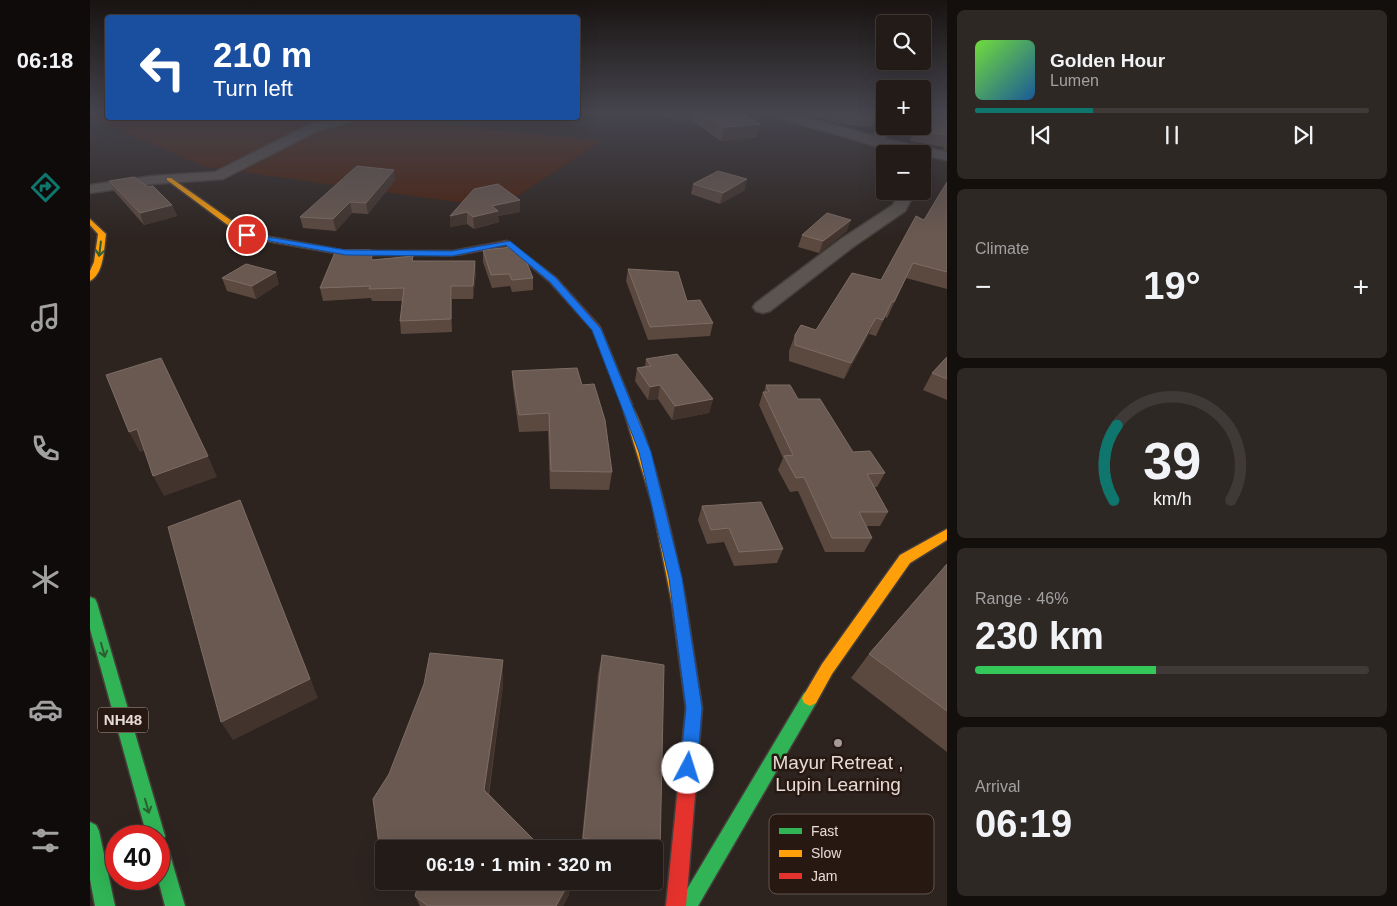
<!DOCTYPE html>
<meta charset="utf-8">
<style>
body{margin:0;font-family:Arial,sans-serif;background:#2e2825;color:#f1f3f6;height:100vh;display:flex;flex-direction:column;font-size:19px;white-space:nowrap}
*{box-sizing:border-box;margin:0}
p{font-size:16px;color:#a2a1a2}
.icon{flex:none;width:28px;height:28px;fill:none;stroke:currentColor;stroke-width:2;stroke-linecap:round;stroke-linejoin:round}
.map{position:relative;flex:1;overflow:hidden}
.sheet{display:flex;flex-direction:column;gap:10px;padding:10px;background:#130f0d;width:450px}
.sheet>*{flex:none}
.banner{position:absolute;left:15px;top:15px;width:475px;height:105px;border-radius:5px;box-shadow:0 5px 20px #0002,0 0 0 1px #3f3937;background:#1a4fa0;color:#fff;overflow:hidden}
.fabs{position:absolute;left:786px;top:15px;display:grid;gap:10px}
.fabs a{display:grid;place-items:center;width:55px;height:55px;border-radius:5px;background:#221b18;box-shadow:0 5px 20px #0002,0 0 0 1px #3f3937;font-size:25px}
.speed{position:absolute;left:15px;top:825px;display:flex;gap:10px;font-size:25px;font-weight:700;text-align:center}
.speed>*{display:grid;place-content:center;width:65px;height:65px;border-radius:50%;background:#221b18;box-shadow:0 5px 20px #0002,0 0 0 1px #3f3937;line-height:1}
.speed .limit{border:8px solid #d22;background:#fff;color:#111}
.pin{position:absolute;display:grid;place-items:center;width:42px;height:42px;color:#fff;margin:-21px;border:2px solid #fff;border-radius:50%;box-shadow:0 1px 5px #0007}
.me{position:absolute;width:55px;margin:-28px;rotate:5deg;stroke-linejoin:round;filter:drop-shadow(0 0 4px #0008)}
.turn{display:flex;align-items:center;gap:18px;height:105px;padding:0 25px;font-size:22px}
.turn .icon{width:65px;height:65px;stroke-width:2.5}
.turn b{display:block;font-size:35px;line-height:42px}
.big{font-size:38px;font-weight:600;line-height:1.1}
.sheet .card{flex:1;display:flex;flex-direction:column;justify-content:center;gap:8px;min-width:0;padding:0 18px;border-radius:8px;background:#2e2825}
.sheet .dial{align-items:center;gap:0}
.dial svg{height:130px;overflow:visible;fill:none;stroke:#3f3937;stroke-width:7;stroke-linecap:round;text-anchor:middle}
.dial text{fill:#f1f3f6;stroke:none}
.song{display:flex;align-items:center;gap:15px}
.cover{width:60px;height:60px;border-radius:8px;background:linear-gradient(135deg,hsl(100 70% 55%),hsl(210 70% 35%))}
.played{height:5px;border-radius:2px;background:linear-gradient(90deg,#0f766e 30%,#3f3937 30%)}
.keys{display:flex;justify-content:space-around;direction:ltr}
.heat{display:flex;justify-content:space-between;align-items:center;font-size:28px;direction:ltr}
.charge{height:8px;border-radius:4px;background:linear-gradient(90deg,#34c759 46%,#3f3937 0)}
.trip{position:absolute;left:285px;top:840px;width:288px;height:50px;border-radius:5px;background:#221b18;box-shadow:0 5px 20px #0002,0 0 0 1px #3f3937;font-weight:600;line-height:50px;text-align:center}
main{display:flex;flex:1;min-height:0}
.dock{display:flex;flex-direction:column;width:90px;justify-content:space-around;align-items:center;background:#0e0b0a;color:#a2a1a2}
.dock .icon{width:35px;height:35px}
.dock .current{color:#0f766e}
.dock b{font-size:22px;color:#f1f3f6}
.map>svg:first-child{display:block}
</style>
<main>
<nav class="dock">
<b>06:18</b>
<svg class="icon current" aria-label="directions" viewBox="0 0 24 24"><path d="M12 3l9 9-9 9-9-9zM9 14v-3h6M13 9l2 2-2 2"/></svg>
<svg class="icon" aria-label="music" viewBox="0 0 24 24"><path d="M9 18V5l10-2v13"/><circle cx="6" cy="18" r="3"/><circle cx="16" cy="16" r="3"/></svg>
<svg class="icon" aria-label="phone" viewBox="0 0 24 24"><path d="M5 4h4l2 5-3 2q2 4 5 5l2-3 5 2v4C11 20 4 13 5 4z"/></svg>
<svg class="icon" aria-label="climate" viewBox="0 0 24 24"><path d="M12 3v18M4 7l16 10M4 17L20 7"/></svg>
<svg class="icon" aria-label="car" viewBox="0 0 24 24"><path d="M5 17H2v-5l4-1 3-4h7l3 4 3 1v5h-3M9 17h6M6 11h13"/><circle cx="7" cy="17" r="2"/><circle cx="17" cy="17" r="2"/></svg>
<svg class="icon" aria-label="filters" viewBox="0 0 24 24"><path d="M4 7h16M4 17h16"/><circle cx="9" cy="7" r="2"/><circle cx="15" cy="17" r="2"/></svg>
</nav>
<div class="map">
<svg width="857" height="906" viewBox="0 0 857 906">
<rect width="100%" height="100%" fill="#2d2420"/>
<path fill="#4b210e" d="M0,111H17L18,118H298L512,141L409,208L115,167L0,117Z"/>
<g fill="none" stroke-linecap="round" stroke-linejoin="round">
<g stroke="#473f3c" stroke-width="3">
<path id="street" d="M672,111H692L784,136L788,124L786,111H795V126H799L795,139L857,152V160L783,145L673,113Z
M248,118H266L264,121L229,130L133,179L62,184L0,193V185L62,176L125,172L221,124Z
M811,191H826L815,211L763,247L680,311L673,313L666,311L663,307L666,303L751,239L803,205Z"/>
</g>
<g stroke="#473f3c" stroke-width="3">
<path id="fast" d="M0,597L5,599L7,603L75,836L73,841L78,848L95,906H75L68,879L69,836H57L0,629Z
M720,690L726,693L728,698L726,703L608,906H587L714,693Z
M0,822L6,825L9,831L25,906H5L0,879Z"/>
</g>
<g stroke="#473f3c" stroke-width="3">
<path id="slow" d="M77,178H81L159,233L256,251H346L350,253L346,255H256L154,237L77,180Z
M0,219L16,234C14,248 14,274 0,281V271L4,262L8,234L0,225Z
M537,402C555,407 592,578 596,604L594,608L589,610L584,608L582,604L562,503L532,405Z
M857,529V540L820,563L742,674L726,703L720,706L714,703L712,698L732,664L810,555Z"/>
</g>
<g stroke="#473f3c" stroke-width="3">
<path id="jam" d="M417,241L466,278L510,327L542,405L541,407H533L532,405L503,330L460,282L416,245C400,248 354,261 342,253L346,251H363Z
M589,598L594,600L596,604L612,708L596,906H576L596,708L582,604L584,600Z"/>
</g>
<use href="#street" fill="#5b5451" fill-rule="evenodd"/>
<use href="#fast" fill="#30b455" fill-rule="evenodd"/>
<use href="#slow" fill="#ff9f0a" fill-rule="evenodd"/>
<use href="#jam" fill="#e5322d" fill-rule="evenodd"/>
</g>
<path fill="#5b4940" d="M559,111H649L667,137L631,141L600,119L590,122Z
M698,111H784L785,118L782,127L751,124L723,116Z
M857,111V150L853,149L854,147L820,141L824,129Z
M305,180L278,214L262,213L246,231L213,228L210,217Z
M19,181L82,205L87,216L54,225L24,191Z
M857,182V289L816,278L797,318L795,317L786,336L779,334L754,379L699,361V351L705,335L726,330L791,280L834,220Z
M603,184L655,190L630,204L601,194Z
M384,189L430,212L408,216L409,222L384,229L377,224L360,227V216Z
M757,231L729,253L708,247L712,235Z
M393,250L443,278V290L422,292L420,286L402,288L393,262Z
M323,256V261L386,273L383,299H362V332L311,334L310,321L312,301H282L281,298L233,301L230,288L282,260Z
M538,269L597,301L623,323L620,336L558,340L536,281Z
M132,278L189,284L166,299L137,291Z
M857,357V400L833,390L842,373Z
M556,359L623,399L619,413L582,420L568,399L558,400L545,381L547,368L555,366Z
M422,371L492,385L522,472L519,490L460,489L458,431L429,432L423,388Z
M676,385L708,399L763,452L795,473L787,487H784L798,512L790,526H777L782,538L774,552H735L708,491L700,492L688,470L693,458L669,405L673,392H674Z
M612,506L693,549L687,563L644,566L634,542L617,544L608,520Z
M857,564V752L761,678L779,654Z
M512,655L570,854L564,867V849H491L508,674Z
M413,660V685L399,794L453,849H294V855L289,845Z
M479,895L473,906H330L325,896Z"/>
<path fill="#42342d" d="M490,111H500L489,113Z
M592,111H601L600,119L590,122Z
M670,124L667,137L631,141L634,127Z
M304,170L305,180L278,214L276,203Z
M657,179L655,190L630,204L633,193Z
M430,200V212L408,216L409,222L384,229L383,217L402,206Z
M260,202L262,213L246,231L243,219Z
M82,205L87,216L54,225L50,213Z
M377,212V224L360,227V216Z
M761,220L757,231L729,253L733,241Z
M385,261L386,273L383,299V286Z
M823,263L816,278L797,318L804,302Z
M186,272L189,284L166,299L162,286Z
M361,286L362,299V332L361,319Z
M802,301L795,317L786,336L793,320Z
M786,318L779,334L754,379L761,363Z
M570,385L568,399L558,400L560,387Z
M623,399L619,413L582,420L585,406Z
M47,429L58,449L50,452L39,432Z
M118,456L127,477L74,496L63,476Z
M150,500L228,698L143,740L131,722Z
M413,660V685L396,811L394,790Z
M480,881H482L479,895L473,906H466Z"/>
<path fill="#6a5950" stroke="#7d6d65" d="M609,111H649L670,124L634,127Z
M741,111H784L785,118L754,115Z
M834,111H857V135L824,129L826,126H832V114Z
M267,166L304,170L276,203L260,202L243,219L210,217Z
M628,171L657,179L633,193L603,184Z
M44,177L58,187L63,186L82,205L50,213L19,181Z
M857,182V272L823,263L804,302L802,301L793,320L786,318L761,363L705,345V335L711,325L726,330L762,273L791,280L826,216L834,220Z
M408,184L430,200L402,206L408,211L383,217L377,212L360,216L384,189Z
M737,213L761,220L733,241L712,235Z
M423,247L434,256L443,278L422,280L419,274L401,275L393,250Z
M246,250H281L282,260L323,256L322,261H385L383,286H361V319L310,321L314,288L279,289L280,286L230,288Z
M156,264L186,272L162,286L132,278Z
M538,269L588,272L597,301L610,300L623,323L560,327Z
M587,354L623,399L585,406L570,385L560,387L547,368L561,366L556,359Z
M857,357V379L842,373Z
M71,358L118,456L63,476L47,429L39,432L16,375Z
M487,368L492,385L504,384L515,420L522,472L461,471L459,413L429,415L422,371Z
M676,385H700L708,399H730L763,452L780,451L795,473L777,474L798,512H769L782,538H742L714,477L706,478L694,456L703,455L673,392H679Z
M150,500L220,679L131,722L78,527Z
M671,502L693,549L649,552L639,528L621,530L612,506Z
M857,564V711L779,654Z
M340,653L413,660L394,790L453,849H296L289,845L283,799L299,774L334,684Z
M512,655L574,665L570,854L564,853V849H544L493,838Z
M329,881H480L466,906H338L325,896Z"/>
<defs><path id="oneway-shaft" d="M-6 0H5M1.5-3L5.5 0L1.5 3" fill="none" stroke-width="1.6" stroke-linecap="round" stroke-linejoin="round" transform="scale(1.25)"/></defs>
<g stroke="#2c5e30">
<use href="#oneway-shaft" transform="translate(10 249) rotate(97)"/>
<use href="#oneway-shaft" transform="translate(13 650) rotate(74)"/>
<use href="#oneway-shaft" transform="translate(57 806) rotate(74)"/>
</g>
<linearGradient id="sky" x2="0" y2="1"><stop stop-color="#191412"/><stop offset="0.47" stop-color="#46454e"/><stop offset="1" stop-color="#46454e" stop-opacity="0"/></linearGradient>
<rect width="857" height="238" fill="url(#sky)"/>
<path fill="#1a73e8" stroke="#114b97" d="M154,233L256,250L362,251L420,241L466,278L511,329L561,452L592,578L612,708L607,768L605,774L598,776L592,774L590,768L596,708L579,578L549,452L502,330L460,282L416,245L362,256L256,255L157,237L154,236Z"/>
<circle fill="#a69b96" stroke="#281812" stroke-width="2" cx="748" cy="743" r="5"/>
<g text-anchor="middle" stroke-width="5" stroke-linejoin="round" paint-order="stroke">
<rect fill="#281812" stroke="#aea09b" stroke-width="1" x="8" y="707.5" width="50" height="25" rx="4"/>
<g font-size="15" font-weight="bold" fill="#e7dbd6">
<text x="33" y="725">NH48</text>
</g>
<g font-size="19" fill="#e7dbd6" stroke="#281812">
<text x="748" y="769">Mayur Retreat ,<tspan x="748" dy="22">Lupin Learning</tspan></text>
</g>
</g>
<rect x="679" y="814" width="165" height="80" rx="8" fill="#281812" stroke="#61524d" stroke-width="1"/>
<rect x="689" y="828" width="23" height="6" fill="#30b455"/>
<rect x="689" y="850" width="23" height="7" fill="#ff9f0a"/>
<rect x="689" y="873" width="23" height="6" fill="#e5322d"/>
<g font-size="14" fill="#e7dbd6">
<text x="721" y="836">Fast</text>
<text x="721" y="858">Slow</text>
<text x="721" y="881">Jam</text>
</g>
</svg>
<div class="fabs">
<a><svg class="icon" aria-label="search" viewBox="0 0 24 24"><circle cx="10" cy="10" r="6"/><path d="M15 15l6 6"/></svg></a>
<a>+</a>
<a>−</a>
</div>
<div class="speed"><div class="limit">40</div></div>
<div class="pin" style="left:157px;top:235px;background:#d93025"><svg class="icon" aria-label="arrive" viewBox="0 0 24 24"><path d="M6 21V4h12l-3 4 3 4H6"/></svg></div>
<svg class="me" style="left:598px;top:768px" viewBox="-20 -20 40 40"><circle r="19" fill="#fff"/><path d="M0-13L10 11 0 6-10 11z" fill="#1a73e8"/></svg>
<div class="trip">06:19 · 1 min · 320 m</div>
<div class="banner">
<div class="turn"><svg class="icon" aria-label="left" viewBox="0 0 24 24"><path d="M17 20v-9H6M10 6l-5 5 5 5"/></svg><div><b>210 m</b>Turn left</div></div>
</div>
</div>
<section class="sheet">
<div class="card">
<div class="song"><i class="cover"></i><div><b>Golden Hour</b><p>Lumen</p></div></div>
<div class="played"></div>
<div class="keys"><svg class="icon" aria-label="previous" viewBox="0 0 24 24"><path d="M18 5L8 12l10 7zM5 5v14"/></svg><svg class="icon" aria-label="pause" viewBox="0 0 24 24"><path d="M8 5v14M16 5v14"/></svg><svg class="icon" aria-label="next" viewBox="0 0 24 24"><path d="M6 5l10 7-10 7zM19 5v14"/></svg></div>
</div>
<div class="card"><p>Climate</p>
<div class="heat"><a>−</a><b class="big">19°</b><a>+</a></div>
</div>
<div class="card dial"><svg viewBox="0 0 100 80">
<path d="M14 69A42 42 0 1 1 86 69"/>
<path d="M14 69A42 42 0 0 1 16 23" stroke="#0f766e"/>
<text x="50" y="56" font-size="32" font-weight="700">39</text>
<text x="50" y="72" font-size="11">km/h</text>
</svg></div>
<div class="card"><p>Range · 46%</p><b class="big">230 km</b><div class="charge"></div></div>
<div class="card"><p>Arrival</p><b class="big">06:19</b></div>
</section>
</main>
